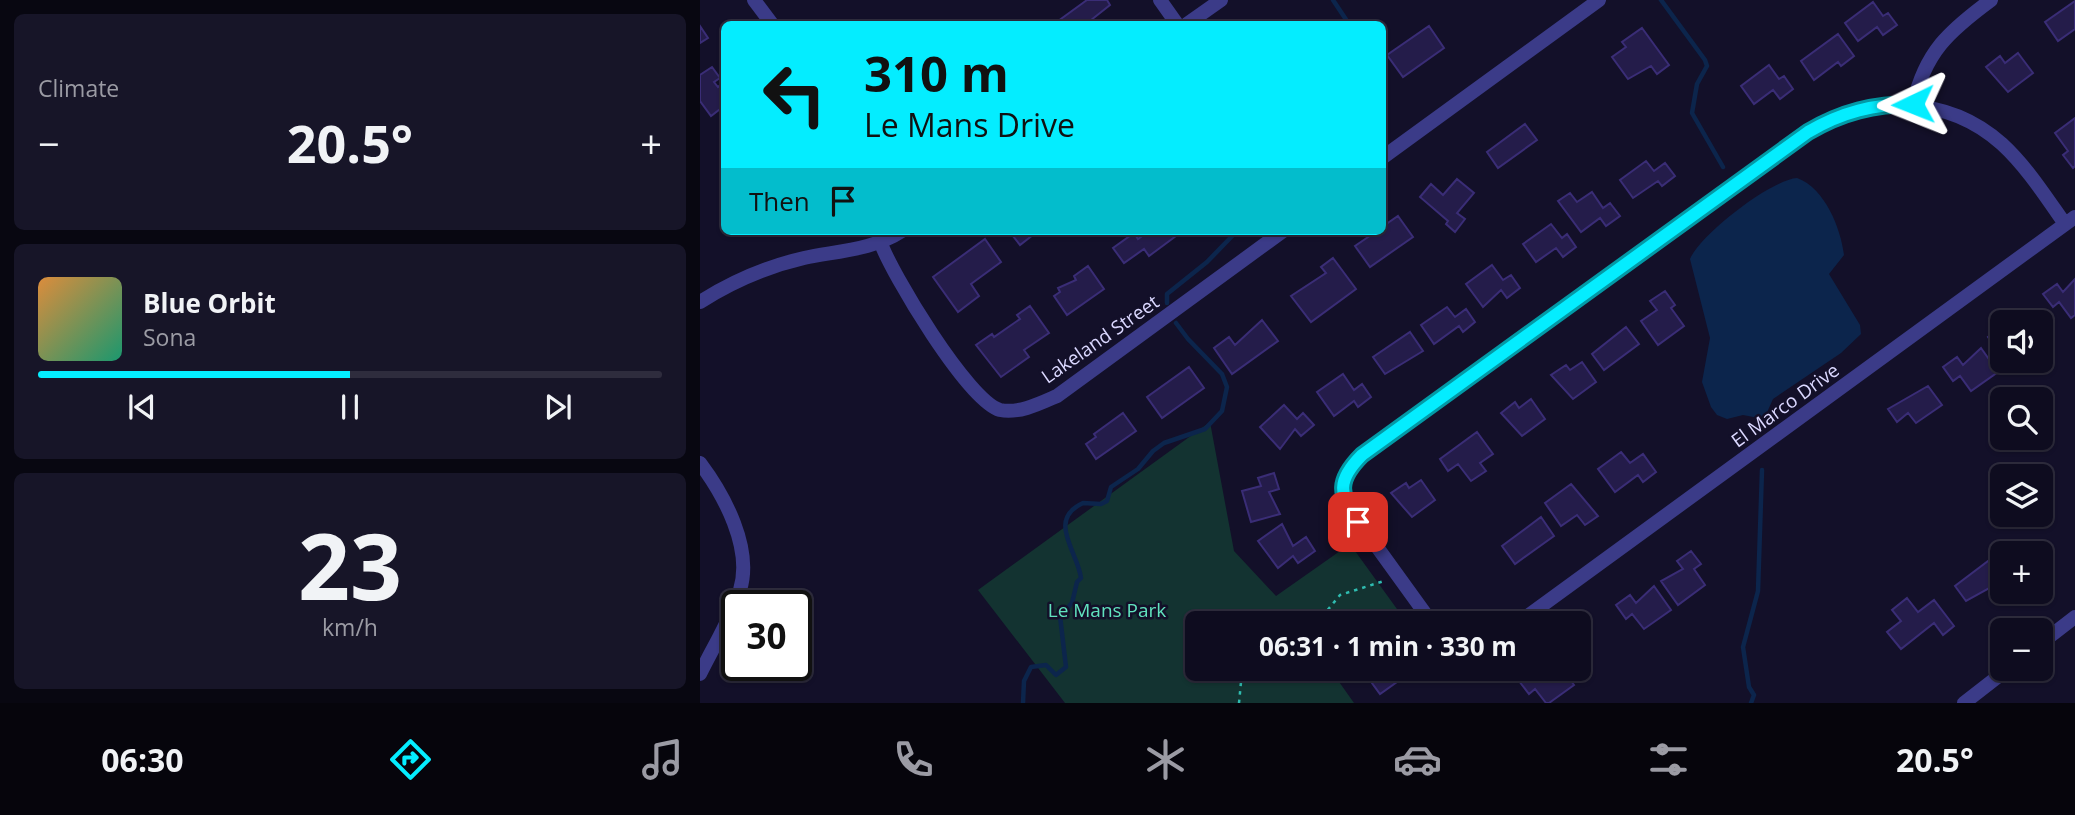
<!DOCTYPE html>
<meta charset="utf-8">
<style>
body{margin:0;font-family:"Open Sans",sans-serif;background:#171528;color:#f1f3f6;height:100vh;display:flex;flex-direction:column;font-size:26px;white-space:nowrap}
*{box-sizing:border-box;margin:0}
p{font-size:23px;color:#9b9ba4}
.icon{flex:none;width:38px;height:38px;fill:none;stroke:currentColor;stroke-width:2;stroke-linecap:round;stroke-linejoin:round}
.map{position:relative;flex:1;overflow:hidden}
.sheet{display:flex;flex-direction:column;gap:14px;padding:14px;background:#080711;width:700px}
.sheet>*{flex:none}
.guide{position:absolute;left:21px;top:21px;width:665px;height:214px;border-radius:10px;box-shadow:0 2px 5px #0004,0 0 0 2px #2e2c3d;background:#04edff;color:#111;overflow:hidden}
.controls{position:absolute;left:1290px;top:310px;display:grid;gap:14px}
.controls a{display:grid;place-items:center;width:63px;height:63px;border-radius:10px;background:#0e0c1f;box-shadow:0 2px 5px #0004,0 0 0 2px #2e2c3d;font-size:35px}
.speed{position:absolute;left:21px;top:590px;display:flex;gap:14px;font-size:35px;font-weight:700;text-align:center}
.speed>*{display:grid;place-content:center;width:91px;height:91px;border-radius:50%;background:#0e0c1f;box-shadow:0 2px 5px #0004,0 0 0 2px #2e2c3d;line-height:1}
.speed .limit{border:4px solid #111;border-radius:10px;background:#fff;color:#111}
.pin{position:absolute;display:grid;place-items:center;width:60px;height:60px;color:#fff;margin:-30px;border-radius:14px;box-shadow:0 4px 10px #0006}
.me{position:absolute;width:77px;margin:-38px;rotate:268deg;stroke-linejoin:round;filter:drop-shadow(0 0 5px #0008)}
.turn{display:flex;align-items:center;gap:24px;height:147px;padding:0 28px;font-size:32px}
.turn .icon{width:91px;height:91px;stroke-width:2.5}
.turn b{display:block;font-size:49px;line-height:60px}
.then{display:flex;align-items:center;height:66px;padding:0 28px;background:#0003;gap:14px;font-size:26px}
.big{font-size:52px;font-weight:700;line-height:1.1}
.sheet .widget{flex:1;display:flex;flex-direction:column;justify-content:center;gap:10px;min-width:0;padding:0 24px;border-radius:10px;background:#171528}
.sheet .dial{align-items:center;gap:0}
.dial b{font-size:91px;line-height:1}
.song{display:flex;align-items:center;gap:21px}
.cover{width:84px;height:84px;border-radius:10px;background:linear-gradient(135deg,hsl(30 70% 55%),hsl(160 70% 35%))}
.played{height:7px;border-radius:4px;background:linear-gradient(90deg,#04edff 50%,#2e2c3d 50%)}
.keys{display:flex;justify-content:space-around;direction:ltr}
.heat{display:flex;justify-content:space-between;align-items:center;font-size:38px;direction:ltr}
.trip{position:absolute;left:485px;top:611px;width:406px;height:70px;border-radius:10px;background:#0e0c1f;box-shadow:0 2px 5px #0004,0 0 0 2px #2e2c3d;font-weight:700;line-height:70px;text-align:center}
.tab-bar{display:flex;height:112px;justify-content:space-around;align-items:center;background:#06050c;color:#9b9ba4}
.tab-bar .icon{width:49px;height:49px}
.tab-bar .selected{color:#04edff}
.tab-bar b{font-size:32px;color:#f1f3f6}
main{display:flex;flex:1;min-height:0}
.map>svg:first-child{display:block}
</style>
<main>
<section class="sheet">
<div class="widget"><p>Climate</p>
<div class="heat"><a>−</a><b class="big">20.5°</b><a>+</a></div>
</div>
<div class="widget">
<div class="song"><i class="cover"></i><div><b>Blue Orbit</b><p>Sona</p></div></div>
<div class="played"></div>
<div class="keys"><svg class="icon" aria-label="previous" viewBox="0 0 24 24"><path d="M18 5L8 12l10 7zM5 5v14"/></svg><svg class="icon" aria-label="pause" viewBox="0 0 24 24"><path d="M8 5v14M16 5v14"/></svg><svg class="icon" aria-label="next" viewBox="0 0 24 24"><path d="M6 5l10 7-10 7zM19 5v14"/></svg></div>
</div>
<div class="widget dial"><b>23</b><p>km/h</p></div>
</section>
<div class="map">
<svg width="1375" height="703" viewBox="0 0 1375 703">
<rect width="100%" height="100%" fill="#131029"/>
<path fill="#133331" d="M510,422L534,551L576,596L650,544L697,609L677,623H497V668L630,669L654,703H365L278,590Z"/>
<path fill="#0c254c" d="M1097,178C1125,188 1141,229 1144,255L1129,274L1160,325L1161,334L1141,353L1073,399L1064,419L1043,415L1027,419L1017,415L1011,407L1002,382L1010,338L990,259C1000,235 1070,180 1097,178Z"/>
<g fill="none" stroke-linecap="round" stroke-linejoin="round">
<path stroke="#0c254c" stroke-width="4.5" d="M633,0L649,24
M961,0L1005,60L1007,66L997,84L992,113L1023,167
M467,303V294L507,262L537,231
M323,703L324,681L331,667L346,665L356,675L366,667L360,616L372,603L377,582L381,578C378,552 346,520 383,503L401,504L407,501L411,487L438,469L453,451L464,443L505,429L522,411L527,387L522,374L488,339L476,323
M1051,703L1054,695L1049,687L1043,647L1058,591L1062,470"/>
</g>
<path fill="#241c4a" stroke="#3a2d76" stroke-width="2" d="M387,0H407L410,5L386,24H354Z
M1375,1V29L1358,41L1345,22Z
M1173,2L1183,16L1188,13L1197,25L1183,35L1177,27L1158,41L1145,23Z
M0,26L8,38L0,43Z
M729,26L744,48L703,77L687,55Z
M942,28L969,65L957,74L951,66L928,79L912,57L926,47L922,42Z
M1138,34L1154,56L1141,66L1138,62L1114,80L1101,61Z
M1318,53L1333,73L1308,92L1286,67L1300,56L1305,63Z
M1069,65L1079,79L1084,76L1093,89L1080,99L1073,90L1054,104L1041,86Z
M12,67L20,78L14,82L18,87L24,82V106L11,116L0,101V75Z
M1375,118V166L1373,168L1363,155L1368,151L1355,133Z
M825,124L837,140L798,168L787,152Z
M946,161L954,171L965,163L975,176L962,186L958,181L933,198L920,180Z
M757,179L774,193L757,213L765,219L755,232L746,224L748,221L720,197L731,184L743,195Z
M892,192L903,208L910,203L920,216L906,226L900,218L881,232L858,201L870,193L877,202Z
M698,216L713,237L670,267L655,246L677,231H682V227Z
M851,224L862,238L867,234L876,247L863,257L856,248L836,262L823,244Z
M309,231H338L320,245Z
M449,231H473L476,236L449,256L444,249L424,263L413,248L434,233L438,239Z
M285,239L301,262L271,284L279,296L258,312L233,277Z
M633,258L656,289L611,322L591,296L626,273L621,267Z
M792,265L803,280L811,275L820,288L807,298L801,290L783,307L766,284Z
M388,266L404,289L367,315L354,296L360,292L358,288L376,280L374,276Z
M1375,279V315L1371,318L1359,302L1353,307L1343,294L1357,284L1363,292Z
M965,291L975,305L971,308L984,326L958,345L941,321L957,310L950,301Z
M330,306L349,333L324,350L329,357L301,377L276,345L292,334L294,337L320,319L317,315Z
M747,307L755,317L766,309L775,322L763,332L759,326L734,344L721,325Z
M1328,314L1334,322H1317Z
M562,320L578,341L532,374L514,348L529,337L535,345Z
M926,327L939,344L904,370L892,354Z
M1301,327L1302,345L1296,349L1288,337Z
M710,332L723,351L685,374L673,357Z
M1281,348L1298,372L1271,391L1260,376L1253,381L1243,367L1257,357L1263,365Z
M882,362L896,382L873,399L851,375L866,365L870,370Z
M489,367L504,388L462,418L447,397Z
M643,374L654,390L662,384L671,397L658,407L654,401L634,416L617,392Z
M1228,386L1242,405L1216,423L1208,413L1197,422L1188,409Z
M831,399L845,419L822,436L801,413L815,402L819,408Z
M584,405L597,419L603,413L614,425L601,436L595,429L580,449L560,427Z
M423,413L436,431L396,459L386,444L396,437L394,434Z
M777,432L793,454L780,463L786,471L771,481L758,464L748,471L740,459Z
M921,452L930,463L943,454L956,472L943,482L938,475L915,492L898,469Z
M574,473L579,489L569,492L580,514L551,522L542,491L561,486L558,478Z
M721,480L735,500L712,517L691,493L706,483L709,488Z
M871,484L898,516L885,525L877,515L861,526L845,503Z
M841,517L854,536L815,564L802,546Z
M582,524L593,546L606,537L615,551L598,563L593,556L578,568L558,541Z
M991,551L1001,564L994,569L1005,585L978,605L961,581L983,569L977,561Z
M1300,552L1302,585L1296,577L1292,581L1295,585L1266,601L1255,586Z
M954,586L971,610L944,629L932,614L926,619L916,605L930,595L936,603Z
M1207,598L1218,612L1234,600L1254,626L1243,635L1234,623L1201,649L1187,632L1201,621L1192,610Z
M661,668H698L704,677L680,694Z
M862,668L874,685L849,703H846L835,689L829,694L819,681L833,671L839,679L848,672L847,668Z"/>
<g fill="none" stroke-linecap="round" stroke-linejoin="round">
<path stroke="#2fbcb0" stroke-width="2.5" stroke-dasharray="3.5 5" stroke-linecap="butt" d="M617,623L640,595L684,581
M539,703L541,682L557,668"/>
<path stroke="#3b3b88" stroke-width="14" d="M54,0L72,24
M460,0L477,24
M487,24L521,0
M1213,105C1225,52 1249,31 1291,0
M682,158L899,0
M180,241C191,273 268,401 300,410C319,414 341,403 357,396L583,231
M0,302C33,281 65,267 104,258C137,251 173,250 202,231
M0,463C24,495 53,548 40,590C31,619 13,647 0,674
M732,623L646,504C641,482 646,471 662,455L1108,132C1171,96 1246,94 1302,144C1327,167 1346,197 1365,224
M818,623L1375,217
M1340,644L1375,617
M1264,703L1309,668"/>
</g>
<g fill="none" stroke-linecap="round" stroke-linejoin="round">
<g stroke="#039aa6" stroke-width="18">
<path id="route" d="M658,522C638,494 637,480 662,455L1108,132C1142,112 1174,104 1213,104"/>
</g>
<use href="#route" stroke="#04edff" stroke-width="12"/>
</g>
<g text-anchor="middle" stroke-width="5" stroke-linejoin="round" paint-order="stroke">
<g font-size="19" fill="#dbd8ff" stroke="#131029">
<text transform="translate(400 339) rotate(-35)" y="7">Lakeland Street</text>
<text transform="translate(1085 405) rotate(-36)" y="7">El Marco Drive</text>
</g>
<g font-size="19" fill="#61e2be" stroke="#131029">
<text x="407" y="617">Le Mans Park</text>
</g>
</g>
</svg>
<div class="controls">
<a><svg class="icon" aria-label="sound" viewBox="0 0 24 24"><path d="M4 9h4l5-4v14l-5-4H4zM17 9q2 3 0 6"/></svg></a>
<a><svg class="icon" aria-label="search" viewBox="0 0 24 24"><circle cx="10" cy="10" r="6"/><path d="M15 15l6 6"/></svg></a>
<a><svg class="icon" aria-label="layers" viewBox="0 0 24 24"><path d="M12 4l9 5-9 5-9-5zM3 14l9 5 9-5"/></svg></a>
<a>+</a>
<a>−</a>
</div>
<div class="speed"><div class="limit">30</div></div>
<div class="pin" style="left:658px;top:522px;background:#d93025"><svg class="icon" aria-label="arrive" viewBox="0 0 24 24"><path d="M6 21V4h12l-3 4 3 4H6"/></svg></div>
<svg class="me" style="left:1213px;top:104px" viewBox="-20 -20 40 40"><path d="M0-17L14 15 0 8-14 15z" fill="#04edff" stroke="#fff" stroke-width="4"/></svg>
<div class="trip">06:31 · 1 min · 330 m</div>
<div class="guide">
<div class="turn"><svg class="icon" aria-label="left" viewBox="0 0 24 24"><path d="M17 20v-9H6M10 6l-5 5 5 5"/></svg><div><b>310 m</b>Le Mans Drive</div></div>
<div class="then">Then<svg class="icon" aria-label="arrive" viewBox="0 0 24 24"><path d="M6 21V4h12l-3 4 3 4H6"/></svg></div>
</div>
</div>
</main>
<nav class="tab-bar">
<b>06:30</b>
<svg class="icon selected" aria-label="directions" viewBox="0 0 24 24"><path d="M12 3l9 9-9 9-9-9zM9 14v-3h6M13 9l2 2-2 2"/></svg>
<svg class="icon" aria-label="music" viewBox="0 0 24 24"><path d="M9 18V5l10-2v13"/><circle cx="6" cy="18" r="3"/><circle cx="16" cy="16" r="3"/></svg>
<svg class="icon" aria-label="phone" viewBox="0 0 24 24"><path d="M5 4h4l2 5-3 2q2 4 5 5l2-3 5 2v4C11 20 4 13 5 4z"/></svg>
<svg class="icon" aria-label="climate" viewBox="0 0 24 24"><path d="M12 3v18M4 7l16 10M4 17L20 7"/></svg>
<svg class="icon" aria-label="car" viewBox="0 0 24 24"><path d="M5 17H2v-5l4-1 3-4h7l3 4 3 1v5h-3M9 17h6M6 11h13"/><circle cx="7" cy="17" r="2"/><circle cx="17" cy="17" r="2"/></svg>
<svg class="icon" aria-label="filters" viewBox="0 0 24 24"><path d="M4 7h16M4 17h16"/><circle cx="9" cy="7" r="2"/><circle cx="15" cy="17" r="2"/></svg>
<b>20.5°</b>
</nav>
